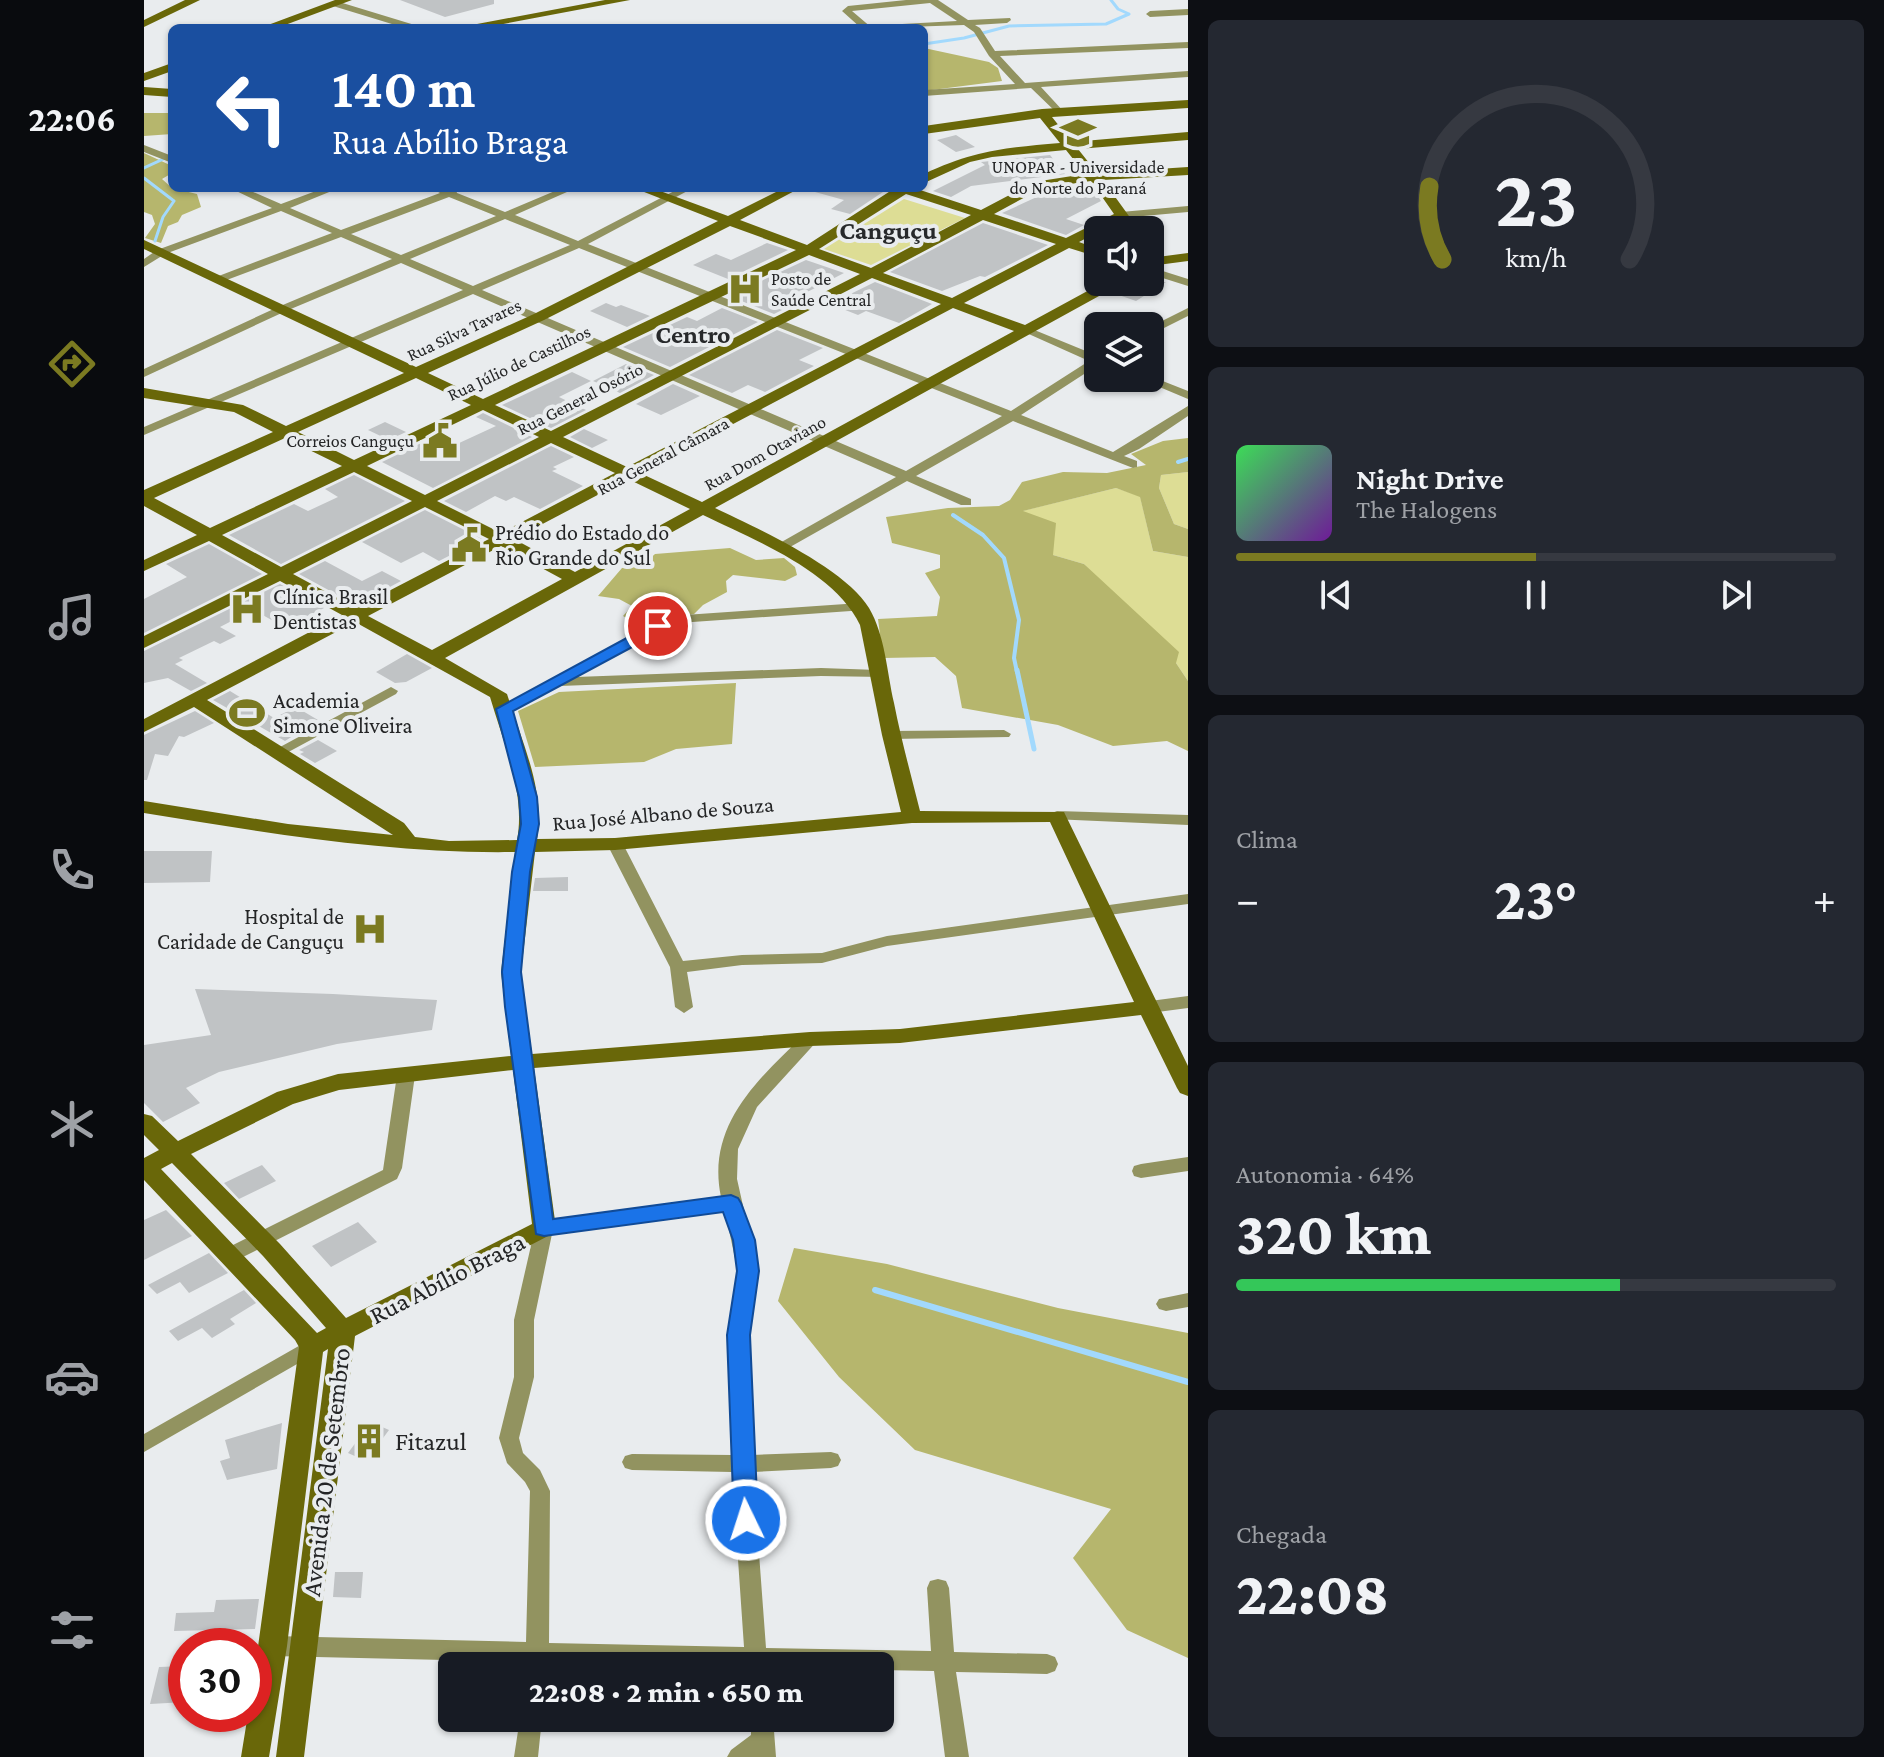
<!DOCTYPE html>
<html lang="pt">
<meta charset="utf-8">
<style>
body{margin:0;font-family:"Crimson Pro",serif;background:#242831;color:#f1f3f6;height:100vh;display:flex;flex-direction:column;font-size:30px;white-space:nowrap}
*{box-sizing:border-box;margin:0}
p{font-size:26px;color:#9ea1a6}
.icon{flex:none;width:44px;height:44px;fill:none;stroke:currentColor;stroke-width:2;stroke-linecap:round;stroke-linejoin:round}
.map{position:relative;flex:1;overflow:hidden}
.side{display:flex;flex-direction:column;gap:20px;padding:20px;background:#0d0f14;width:696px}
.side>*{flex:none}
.banner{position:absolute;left:24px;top:24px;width:760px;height:168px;border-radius:12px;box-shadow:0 2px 6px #0004;background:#1a4fa0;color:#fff;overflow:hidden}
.controls{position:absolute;left:940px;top:216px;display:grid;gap:16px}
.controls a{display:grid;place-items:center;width:80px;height:80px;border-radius:12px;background:#171b24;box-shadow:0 2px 6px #0004;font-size:40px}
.speed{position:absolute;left:24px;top:1628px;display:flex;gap:16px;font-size:40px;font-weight:700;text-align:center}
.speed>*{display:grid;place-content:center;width:104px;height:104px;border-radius:50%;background:#171b24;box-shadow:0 2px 6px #0004;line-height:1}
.speed .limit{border:12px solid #d22;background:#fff;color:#111}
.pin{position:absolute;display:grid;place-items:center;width:68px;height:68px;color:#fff;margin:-34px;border:4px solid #fff;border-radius:50%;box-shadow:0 2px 8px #0007}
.me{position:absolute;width:88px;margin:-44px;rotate:356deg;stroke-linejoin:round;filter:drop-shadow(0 0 6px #0008)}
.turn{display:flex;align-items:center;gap:28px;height:168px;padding:0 32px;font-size:36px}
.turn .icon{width:104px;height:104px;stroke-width:2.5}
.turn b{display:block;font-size:56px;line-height:68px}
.big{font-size:60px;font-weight:800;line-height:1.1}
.side .widget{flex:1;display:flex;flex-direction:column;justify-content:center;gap:12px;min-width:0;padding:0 28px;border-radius:12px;background:#242831}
.side .dial{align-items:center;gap:0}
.dial svg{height:208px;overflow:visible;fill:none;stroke:#363941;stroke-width:7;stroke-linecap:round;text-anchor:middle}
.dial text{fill:#f1f3f6;stroke:none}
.song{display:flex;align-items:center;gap:24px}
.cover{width:96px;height:96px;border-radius:12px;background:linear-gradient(135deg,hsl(130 70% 55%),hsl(280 70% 35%))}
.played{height:8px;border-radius:4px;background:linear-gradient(90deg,#7b7a21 50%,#363941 50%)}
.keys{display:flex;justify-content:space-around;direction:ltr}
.heat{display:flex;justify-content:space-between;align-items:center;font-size:44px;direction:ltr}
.charge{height:12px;border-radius:6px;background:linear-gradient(90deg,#34c759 64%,#363941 0)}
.trip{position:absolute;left:294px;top:1652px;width:456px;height:80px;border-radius:12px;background:#171b24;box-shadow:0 2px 6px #0004;font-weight:800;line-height:80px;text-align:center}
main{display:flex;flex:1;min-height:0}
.tab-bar{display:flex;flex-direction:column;width:144px;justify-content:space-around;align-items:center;background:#090b0e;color:#9ea1a6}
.tab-bar .icon{width:56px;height:56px}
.tab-bar .on{color:#7b7a21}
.tab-bar b{font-size:36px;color:#f1f3f6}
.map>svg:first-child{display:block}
</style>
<main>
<nav class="tab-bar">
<b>22:06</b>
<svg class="icon on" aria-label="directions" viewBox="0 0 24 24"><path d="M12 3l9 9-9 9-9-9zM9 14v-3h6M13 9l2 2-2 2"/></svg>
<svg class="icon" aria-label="music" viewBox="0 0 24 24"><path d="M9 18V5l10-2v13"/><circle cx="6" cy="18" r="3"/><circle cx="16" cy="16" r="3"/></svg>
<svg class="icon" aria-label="phone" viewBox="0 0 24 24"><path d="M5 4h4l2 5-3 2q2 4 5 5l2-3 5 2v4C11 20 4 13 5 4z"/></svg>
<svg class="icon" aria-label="climate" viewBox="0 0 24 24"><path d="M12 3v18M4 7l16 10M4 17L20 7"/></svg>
<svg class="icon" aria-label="car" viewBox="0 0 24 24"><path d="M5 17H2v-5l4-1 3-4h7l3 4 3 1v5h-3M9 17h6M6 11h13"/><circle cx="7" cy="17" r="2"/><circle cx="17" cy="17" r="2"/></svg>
<svg class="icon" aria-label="filters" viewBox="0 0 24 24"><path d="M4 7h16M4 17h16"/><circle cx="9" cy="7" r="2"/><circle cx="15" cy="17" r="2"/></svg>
</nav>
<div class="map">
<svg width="1044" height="1757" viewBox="0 0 1044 1757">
<rect width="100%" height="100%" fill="#e9ecee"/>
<path fill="#dddd95" d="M760,199L821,218L727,265L680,249Z
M1044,472V529L1030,524L1015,488L1017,475Z
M972,488L996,496L1009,551L1044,557V681L1032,663L940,564L909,555L878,511Z"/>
<path fill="#b6b66d" d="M780,48L845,62L854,68L858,81L780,91Z
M0,113H28V134L0,136Z
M0,153L28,166V173L18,179L28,188L53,194L57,207L38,215L34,222L24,226L17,243L1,238L11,224L8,215L0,212Z
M1044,438V472L1017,475L1015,488L1030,524L1044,529V557L1009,551L996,497L972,488L879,511L912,523L909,555L940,564L1035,652L1032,663L1044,681V751L1023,741L969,746L914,725L818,708L812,676L791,657L739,658L734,619L793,616L796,597L781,573L796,568V555L748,543L742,517L804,508L855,506L866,500L878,482L919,472L963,473L1002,465L987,454L1019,441Z
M586,548L612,560L640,558L651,567L653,575L641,581L589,575L582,581L583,592L559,605L550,614L531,617L510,626H496L479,616L488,606L475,599L454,596L478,568L500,564L511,554Z
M592,683L588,744L532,749L500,762L391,767L374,711L415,692Z
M650,1248L743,1264L914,1308L1044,1333V1658L983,1630L929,1558L967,1509L771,1450L695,1377L634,1301Z"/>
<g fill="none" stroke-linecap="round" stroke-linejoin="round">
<path stroke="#a2d9fd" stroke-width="3" d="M967,0L974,9L985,14
M780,44L820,38L865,26L962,24L985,14
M0,168L28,155
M0,178L30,201L19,217L11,241"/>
<path stroke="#a2d9fd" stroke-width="4" d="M1034,462L1044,459
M809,515L839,535L860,558L875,620L870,658L873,672"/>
<path stroke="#a2d9fd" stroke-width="5" d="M873,670L890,749"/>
<path stroke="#a2d9fd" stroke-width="6" d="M731,1290L1044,1382"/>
</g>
<path fill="#c0c3c5" d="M256,0H350V4L301,17Z
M812,135L831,147L812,152L793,140Z
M906,155L921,174L827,186L807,197L789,191L841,165L837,162Z
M946,184L957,201L922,219L940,225L922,235L858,213L908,190Z
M672,188H724L739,192L706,214L687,209L700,200L671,192Z
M839,223L904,245L841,277L836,276L798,291L746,272Z
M623,243L644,250L584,279L549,265L572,254L587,260Z
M662,260L700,273L642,303L644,307L630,314L585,296Z
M731,282L788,304L755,323L722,311L714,315L686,304Z
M988,282H1022L992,301L969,293Z
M462,303L472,307L477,305L506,316L483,327L446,311Z
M578,308L614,322L526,367L479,347L543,317L553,321Z
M633,330L679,348L655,360L670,366L621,392L604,385L588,393L545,375Z
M482,364L510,375L476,393L449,381Z
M428,372L447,381L415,397L442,410L407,428L358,405Z
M529,384L556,396L517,415L492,404Z
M339,413L388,437L289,488L238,462L294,435L313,444L352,426L332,417Z
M241,422L262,432L245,440L224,430Z
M440,429L453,435L464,440L448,448L426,437Z
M407,446L430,457L409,467L413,469L408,471L439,486L396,509L370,497L362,501L351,496L322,512L300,501Z
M210,475L261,501L137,564L85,535L150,504L164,511L194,497L181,489Z
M281,510L338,539L295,561L279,552L257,563L218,542Z
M65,544L118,574L0,633V599L43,577L22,564Z
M181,561L218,581L238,571L257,581L212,605L155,574Z
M136,584L180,608L142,628L115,613L108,616L103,613L76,627L92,636L76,644L70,641L35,658L39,660L31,664L63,683L47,691L24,678L0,683V651Z
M263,654L288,668L262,682L251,683L232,672Z
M86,691L130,718L152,707L174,720L141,741L69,700Z
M51,711L70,723L40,737L35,736L24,756L11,754L3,780H0V735Z
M174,740L193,751L171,763L156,754L160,752L155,750Z
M0,851H68L66,882L0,883Z
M424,877V891H389L391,878Z
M51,989L189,994L293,1000L288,1030L193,1044L75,1072L42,1088L56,1103L19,1122L0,1103V1045L67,1035Z
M118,1165L132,1181L95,1199L80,1183Z
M22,1210L48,1236L0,1260V1220Z
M214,1222L233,1242L187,1267L168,1246Z
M65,1253L84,1273L45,1293L36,1282L13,1294L4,1285Z
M100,1290L112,1303L86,1319L91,1324L68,1338L58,1328L34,1341L25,1331Z
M227,1422L245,1430L222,1461L204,1453Z
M138,1423L133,1469L83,1480L76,1461L86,1458L81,1440Z
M191,1572H219L217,1598L189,1597Z
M115,1599L111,1629L30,1631L32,1613L70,1612L72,1600Z
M42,1666V1702L6,1704L15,1667Z"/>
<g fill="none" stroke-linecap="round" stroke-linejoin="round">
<path fill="#929360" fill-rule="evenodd" d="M762,0H794L824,20L866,18L867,20L863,23L831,25L836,28L851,51L1044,42V48L856,56L881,83L1044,71V77L897,87L920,112L915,115L887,88L780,96V90L871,84L845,56L830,32L820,25L735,28L740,25L813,21L786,3L708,11L728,28H717L698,11L704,6Z
M192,1L274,26L276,28H261L189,6L188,4Z
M1044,9V15L1006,17L1002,14L1006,11Z
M0,145L28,156V163L0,152Z
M86,188H100L137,204L180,188H195L146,208L197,230L296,193L287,188L312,190L313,193L361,212L418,188H432L371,215L434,241L536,188H549L444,244L867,411L945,361L878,331L888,329L954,356V365L877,415L969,452L1044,406V416L995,449L980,456L993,461V467L989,468L869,421L772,476L827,499V505H817L763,481L639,551L632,547L634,544L752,477L329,294L0,435V427L319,290L257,263L142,311L0,377V369L134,307L248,259L197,237L80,281H72V277L188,233L137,211L21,254L0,267V259L13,250L128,208ZM305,197L352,216L257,255L207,234ZM361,219L426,245L329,286L266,259ZM435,248L858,416L762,471L338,290Z
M1044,206V212L977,218L972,215L977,212Z
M1006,267L1044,279V286L1006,274Z
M1044,308V316L1006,335V327Z
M1006,376L1044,391V399L994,378Z
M716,603L723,607L721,610L534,623L432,677L677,668L734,670L741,674L739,677L677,676L416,686L366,712H356L354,709L526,616Z
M247,687L254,691L252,694L137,756L132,757L125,753Z
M860,730L867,734L865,737L747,739L740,735L747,731Z
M913,811L1044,815V825L908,819L905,816L908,813Z
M471,839L479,844L539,961L598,955L678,953L743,936L1044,894V904L743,946L678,963L598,965L543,972L549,1007L540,1013L531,1007L526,967L463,844Z
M1044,996V1008L1006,1013L997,1007L1006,1001Z
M666,1033L672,1035L675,1039L613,1107L594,1149L593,1179L613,1268L605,1347L608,1455L687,1452L694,1454L697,1460L694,1466L687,1468L609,1472L622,1648L787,1651L783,1588L786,1581L794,1579L802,1581L805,1588L810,1652L903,1654L911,1657L914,1664L911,1671L903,1674L812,1672L825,1757H801L790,1671L736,1670V1666L404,1662V1666H382V1662L129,1656L121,1653L118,1646L121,1639L129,1636L382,1642L386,1491L381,1482L363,1463L355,1438L370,1377V1320L391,1228L393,1223L400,1221L577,1197C562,1126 613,1080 660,1035ZM581,1211L593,1268L585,1347L588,1455L488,1454L481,1456L478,1462L481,1468L488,1470L588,1472L600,1647L405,1643L406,1491L396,1470L379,1453L375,1438L390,1377V1320L408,1234Z
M262,1069L268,1071L271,1075L258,1168L253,1179L95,1259L88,1261L81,1259L78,1254L81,1249L239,1170L253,1075L256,1071Z
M1044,1157V1171L997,1178L990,1176L988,1171L990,1166L997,1164Z
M1044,1293V1307L1022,1311L1015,1309L1012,1304L1015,1299Z
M167,1339L174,1342L177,1347L174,1352L0,1452V1434Z
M376,1718H398L394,1757H370Z
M607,1718H629L632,1757H583L587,1750L607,1735Z"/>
<path fill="#696709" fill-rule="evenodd" d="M41,0H56L0,27V20Z
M191,0H208L133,28H116Z
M461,0H486L338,28H312Z
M28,63V71L0,81V73Z
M0,87L28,89V97L0,95Z
M1044,100V108L908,117L928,142L1044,132V140L934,149L953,173L1044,167V175L959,180L995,230H981L975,221L935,242L954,249V257L925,248L820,303L881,325L960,282H977L975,285L571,508C613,528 701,568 725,608C741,635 743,672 750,703C757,739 767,775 776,811L920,812L1044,1066V1096L1036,1093L1033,1088L997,1015L756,1043L666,1046L390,1068L412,1228L408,1234L211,1336L160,1757H132L184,1349L179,1352L143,1646L125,1757H97L104,1714H110V1676L155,1347L151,1340L0,1180V1158L15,1150L0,1135V1114L8,1116L34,1141L133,1092L194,1074L367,1056L357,972L371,852C246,854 123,833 0,813V801L144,824L249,835L50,707L0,732V719L198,615L136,581L0,648V636L124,574L65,541L0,571V560L53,535L0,506V490L129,432L90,412L0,398V388L99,405L142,426L260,373L0,249V240L272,367L390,314L574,221L490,188H508L584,216L640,188H656L596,220L663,245L751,188H770L837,210L890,182L941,174L922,150L848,157L826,162L780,183V174C832,150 860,148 916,143L896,118L780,134V126L898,109ZM947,181L970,214L922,238L850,214L898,188ZM762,194L827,215L727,268L675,249ZM839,220L912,244L808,298L739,273ZM586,226L652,250L339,399L284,373L400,320ZM665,255L716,274L407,431L351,405ZM728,278L797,304L483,467L419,437ZM809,308L870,331L558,502L496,473ZM272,378L327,405L210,460L154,432ZM339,410L395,437L281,495L223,466ZM141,438L198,466L66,528L10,498ZM407,443L471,473L357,533L293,501ZM210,472L268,501L137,567L78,535ZM484,479L546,509L431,572L370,539ZM281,507L345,539L212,608L149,574ZM559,515C610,540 690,571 716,625L738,735L757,812L471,838L393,839C402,792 377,739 363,694L301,658ZM357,546L418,579L288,650L224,616ZM211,622L346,697C359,742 382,793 373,840L305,841L271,837L260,823L63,700ZM906,822L990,1002L756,1029L666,1032L388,1054L377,972L391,852L471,850L768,823ZM369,1070L388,1224L202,1318L136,1244L47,1154L149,1104L195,1090ZM28,1163L119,1256L182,1328L173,1333L17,1169Z
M1044,253V261L1006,266V258Z"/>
</g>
<path fill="#1a73e8" stroke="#114b97" stroke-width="2" d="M514,621L522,626L520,630L369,711L393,797L395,824L386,872L377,972L409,1219L587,1195L594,1198L597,1203L611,1240L615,1271L606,1335L614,1520L611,1527L602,1530L594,1527L590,1520L583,1335L593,1271L589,1240L579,1212L400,1236L392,1234L361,1007L358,972L368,872L377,824L375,797L352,709Z"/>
<defs>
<g id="university-bare" transform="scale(2.76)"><path d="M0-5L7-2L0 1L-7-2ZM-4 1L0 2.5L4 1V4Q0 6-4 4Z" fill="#7b7a21" stroke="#e9ecee" stroke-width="2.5" paint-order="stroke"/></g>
<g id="hospital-bare" transform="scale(2.76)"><path d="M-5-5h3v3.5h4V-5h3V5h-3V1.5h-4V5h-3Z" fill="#7b7a21" stroke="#e9ecee" stroke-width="2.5" paint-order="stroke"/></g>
<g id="civic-bare" transform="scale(2.76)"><path d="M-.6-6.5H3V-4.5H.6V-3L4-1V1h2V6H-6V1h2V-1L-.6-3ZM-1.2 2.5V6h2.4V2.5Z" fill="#7b7a21" stroke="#e9ecee" stroke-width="2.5" paint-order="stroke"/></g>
<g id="stadium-bare" transform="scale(2.76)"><path d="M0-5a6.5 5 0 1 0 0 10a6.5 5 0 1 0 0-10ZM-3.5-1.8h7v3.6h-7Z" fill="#7b7a21" stroke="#e9ecee" stroke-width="2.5" paint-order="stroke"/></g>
<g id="building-bare" transform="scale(2.76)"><path d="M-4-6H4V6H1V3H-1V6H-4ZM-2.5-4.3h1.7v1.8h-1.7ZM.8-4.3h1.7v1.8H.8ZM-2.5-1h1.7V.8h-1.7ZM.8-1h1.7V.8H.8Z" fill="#7b7a21" stroke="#e9ecee" stroke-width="2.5" paint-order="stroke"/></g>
</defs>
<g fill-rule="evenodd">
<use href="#university-bare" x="934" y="133"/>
<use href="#hospital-bare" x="601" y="289"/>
<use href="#civic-bare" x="296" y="441"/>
<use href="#civic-bare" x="325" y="545"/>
<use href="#hospital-bare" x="103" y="609"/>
<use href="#stadium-bare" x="103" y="713"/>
<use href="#hospital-bare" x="226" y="929"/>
<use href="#building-bare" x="225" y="1441"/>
</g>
<g text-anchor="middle" stroke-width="8" stroke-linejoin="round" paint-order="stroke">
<g font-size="18" fill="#242526" stroke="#e9ecee">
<text x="934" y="173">UNOPAR - Universidade<tspan x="934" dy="21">do Norte do Paraná</tspan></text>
<text x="627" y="285" text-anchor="start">Posto de<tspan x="627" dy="21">Saúde Central</tspan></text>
<text x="270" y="447" text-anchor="end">Correios Canguçu</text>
</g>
<g font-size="18" fill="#242526" stroke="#e9ecee">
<text transform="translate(320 330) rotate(-25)" y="6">Rua Silva Tavares</text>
<text transform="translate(375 363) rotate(-25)" y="6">Rua Júlio de Castilhos</text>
<text transform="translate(436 399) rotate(-27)" y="6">Rua General Osório</text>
<text transform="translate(621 453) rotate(-29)" y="6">Rua Dom Otaviano</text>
<text transform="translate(519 456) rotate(-28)" y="6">Rua General Câmara</text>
</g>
<g font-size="22" fill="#242526" stroke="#e9ecee" text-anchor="start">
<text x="351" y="540">Prédio do Estado do<tspan x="351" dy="25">Rio Grande do Sul</tspan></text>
<text x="129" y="604">Clínica Brasil<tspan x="129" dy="25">Dentistas</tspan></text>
<text x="129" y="708">Academia<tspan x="129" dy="25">Simone Oliveira</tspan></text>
<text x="200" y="924" text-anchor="end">Hospital de<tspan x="200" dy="25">Caridade de Canguçu</tspan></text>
</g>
<g font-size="22" fill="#242526" stroke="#e9ecee">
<text transform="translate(519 813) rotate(-5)" y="8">Rua José Albano de Souza</text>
</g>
<g font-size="26" font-weight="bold" fill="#27292b" stroke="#e9ecee">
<text x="744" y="239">Canguçu</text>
<text x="549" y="343">Centro</text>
</g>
<g font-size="26" fill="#242526" stroke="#e9ecee">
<text transform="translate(303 1278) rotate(-27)" y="9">Rua Abílio Braga</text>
<text transform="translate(182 1472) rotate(-83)" y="9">Avenida 20 de Setembro</text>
</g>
<g font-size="26" fill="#242526" stroke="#e9ecee" text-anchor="start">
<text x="251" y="1450">Fitazul</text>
</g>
</g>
</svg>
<div class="controls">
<a><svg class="icon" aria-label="sound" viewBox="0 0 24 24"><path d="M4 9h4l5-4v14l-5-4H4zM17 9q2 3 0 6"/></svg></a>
<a><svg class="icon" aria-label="layers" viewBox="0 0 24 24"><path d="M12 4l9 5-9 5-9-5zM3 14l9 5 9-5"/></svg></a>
</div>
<div class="speed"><div class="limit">30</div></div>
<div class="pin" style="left:514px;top:626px;background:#d93025"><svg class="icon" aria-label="arrive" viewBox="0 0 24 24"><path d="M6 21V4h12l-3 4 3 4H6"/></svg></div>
<svg class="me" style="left:602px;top:1520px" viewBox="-20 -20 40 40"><circle r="17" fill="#1a73e8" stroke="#fff" stroke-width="3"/><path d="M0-11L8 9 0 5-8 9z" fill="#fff"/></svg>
<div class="trip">22:08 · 2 min · 650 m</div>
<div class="banner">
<div class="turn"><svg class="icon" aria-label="left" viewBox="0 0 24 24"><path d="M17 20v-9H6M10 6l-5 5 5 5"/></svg><div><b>140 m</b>Rua Abílio Braga</div></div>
</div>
</div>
<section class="side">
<div class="widget dial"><svg viewBox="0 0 100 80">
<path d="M14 69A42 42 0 1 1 86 69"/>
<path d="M14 69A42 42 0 0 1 9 41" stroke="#7b7a21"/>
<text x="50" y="56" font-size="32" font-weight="700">23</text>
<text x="50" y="72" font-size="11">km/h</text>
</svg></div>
<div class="widget">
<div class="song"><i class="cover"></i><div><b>Night Drive</b><p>The Halogens</p></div></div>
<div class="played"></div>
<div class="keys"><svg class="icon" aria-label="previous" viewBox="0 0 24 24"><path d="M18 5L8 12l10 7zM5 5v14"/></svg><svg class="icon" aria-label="pause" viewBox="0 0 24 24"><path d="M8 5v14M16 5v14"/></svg><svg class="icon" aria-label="next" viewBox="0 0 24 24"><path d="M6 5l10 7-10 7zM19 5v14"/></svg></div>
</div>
<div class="widget"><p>Clima</p>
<div class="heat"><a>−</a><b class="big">23°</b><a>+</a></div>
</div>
<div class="widget"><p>Autonomia · 64%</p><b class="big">320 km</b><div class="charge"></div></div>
<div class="widget"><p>Chegada</p><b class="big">22:08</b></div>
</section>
</main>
